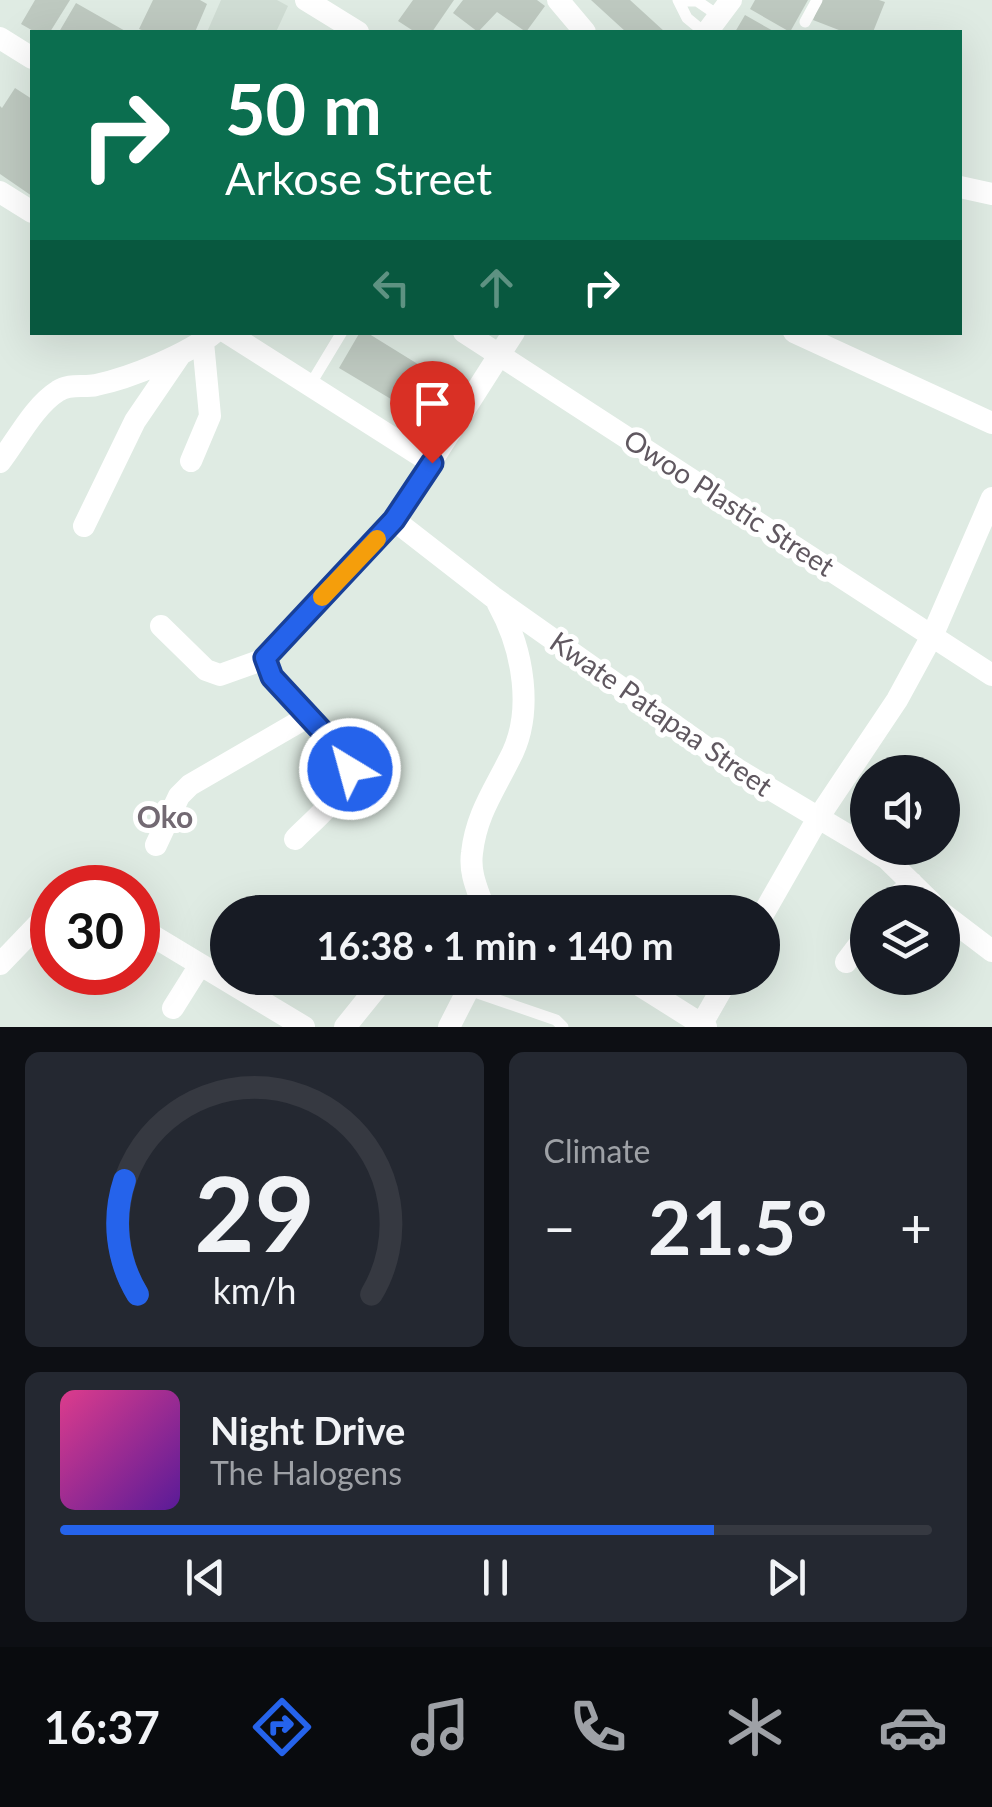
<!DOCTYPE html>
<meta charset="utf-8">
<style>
body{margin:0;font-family:Lato,sans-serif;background:#242831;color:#f1f3f6;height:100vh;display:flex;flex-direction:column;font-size:38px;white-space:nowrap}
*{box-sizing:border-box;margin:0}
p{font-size:32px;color:#9ea1a6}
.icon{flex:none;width:55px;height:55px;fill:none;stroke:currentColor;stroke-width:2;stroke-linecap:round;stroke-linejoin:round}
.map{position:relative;height:1027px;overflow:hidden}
.panel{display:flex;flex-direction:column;gap:25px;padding:25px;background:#0d0f14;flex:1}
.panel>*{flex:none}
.hud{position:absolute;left:30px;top:30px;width:932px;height:305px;border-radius:0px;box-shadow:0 10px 40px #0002;background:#0b6e4f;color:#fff;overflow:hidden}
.tools{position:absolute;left:850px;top:755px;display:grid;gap:20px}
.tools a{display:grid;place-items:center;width:110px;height:110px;border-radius:50%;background:#171b24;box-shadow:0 10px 40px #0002;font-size:50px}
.speed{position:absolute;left:30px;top:865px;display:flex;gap:20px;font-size:50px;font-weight:700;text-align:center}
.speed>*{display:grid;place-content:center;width:130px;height:130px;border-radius:50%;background:#171b24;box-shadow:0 10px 40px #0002;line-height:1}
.speed .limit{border:15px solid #d22;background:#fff;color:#111}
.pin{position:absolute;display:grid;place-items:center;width:85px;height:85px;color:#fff;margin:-102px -42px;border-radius:50% 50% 50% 0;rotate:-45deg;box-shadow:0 0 10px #0007}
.pin .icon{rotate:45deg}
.me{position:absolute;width:110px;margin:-55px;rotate:323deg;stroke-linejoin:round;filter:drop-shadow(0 0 8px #0008)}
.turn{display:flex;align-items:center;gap:35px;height:210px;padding:0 30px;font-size:45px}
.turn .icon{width:130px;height:130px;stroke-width:2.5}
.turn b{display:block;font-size:70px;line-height:85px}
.lanes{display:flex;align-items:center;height:95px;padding:0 30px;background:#0003;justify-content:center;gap:50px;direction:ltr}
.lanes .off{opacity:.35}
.big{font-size:75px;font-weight:700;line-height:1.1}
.panel .widget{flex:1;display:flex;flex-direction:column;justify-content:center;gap:15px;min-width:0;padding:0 35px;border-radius:15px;background:#242831}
.panel .dial{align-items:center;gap:0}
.dial svg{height:260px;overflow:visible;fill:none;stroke:#363941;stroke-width:7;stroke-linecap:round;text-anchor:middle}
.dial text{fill:#f1f3f6;stroke:none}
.song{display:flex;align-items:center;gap:30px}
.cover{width:120px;height:120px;border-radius:15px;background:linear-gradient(135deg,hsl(330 70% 55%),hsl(270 70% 35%))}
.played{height:10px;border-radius:5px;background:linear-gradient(90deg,#2563eb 75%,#363941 75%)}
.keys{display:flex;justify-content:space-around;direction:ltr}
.heat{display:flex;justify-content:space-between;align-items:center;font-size:55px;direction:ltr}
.panel .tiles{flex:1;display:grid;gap:25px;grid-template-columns:1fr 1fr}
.widget:last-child{grid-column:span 2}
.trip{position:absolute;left:210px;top:895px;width:570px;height:100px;border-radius:50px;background:#171b24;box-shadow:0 10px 40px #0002;font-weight:700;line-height:100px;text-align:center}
.menu{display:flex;height:160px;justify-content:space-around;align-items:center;background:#090b0e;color:#9ea1a6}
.menu .icon{width:70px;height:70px}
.menu .on{color:#2563eb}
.menu b{font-size:45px;color:#f1f3f6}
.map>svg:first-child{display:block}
</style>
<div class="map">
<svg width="992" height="1027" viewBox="0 0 992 1027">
<rect width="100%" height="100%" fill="#dfebe3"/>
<path fill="#d0ddd4" d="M221,0H277L288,6L276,32H207Z"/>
<path fill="#bec9c0" d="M35,0H70L50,32H35L21,24Z
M153,0H200L207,4L195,32H147L139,29Z
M413,0H454L432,32H415L398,21Z
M463,0H537L545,6L526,32L497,12L478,32L453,13Z
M591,0H630L665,32H626Z
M755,0H808L790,32L750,9Z
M821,0H879L885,2L873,32H844L813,20Z
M76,3L127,32H59Z
M745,15L775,32H735Z
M15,88L32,99V196L0,174V106L2,108Z
M360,332H366L429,371L406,408L339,368Z"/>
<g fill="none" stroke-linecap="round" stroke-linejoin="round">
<path stroke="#fff" stroke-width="11" d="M678,0L687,18L704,32
M680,1H697L719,16
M805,22L817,0
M310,385L342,332
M469,990L556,1020L563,1027"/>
<path stroke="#fff" stroke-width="22" d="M306,0L358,32
M558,0L585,32
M707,32L731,0
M0,38L32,58
M960,187L992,194
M0,192L32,212
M226,332L432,463
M464,332L992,675
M794,332L992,423
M191,461L210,416L203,342
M0,462C17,440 34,406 58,391C70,383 84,388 96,385C130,378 189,354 215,332
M394,520L493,597L735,768L886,858L931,902
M84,526L135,421L180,355
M161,626L206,670L220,675L265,659L394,520L514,332
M265,659L272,677L346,757C357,788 315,818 295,839
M156,845L179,796L190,785L309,716
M892,902L912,883
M485,912C479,892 469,875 472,853C476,816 493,792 509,760C535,713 523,649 498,604
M942,913L992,951
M762,916L818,818L897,700L933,634L992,498
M138,927L304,1027
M846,962L868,933
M0,964L52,910
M628,978L706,1027
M173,1008L200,965
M345,1027L378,986
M449,1027L474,978
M700,1027L728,978"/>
</g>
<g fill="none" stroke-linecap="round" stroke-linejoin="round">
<g stroke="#184099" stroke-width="25">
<path id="route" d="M350,769L346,757L272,677L265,658L394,520L432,463"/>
</g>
<use href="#route" stroke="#2563eb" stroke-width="18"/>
<path stroke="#f59e0b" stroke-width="18" d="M322,597L377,539"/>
</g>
<g text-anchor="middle" stroke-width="10" stroke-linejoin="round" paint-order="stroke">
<g font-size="28" fill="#605860" stroke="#fff">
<text transform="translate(729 503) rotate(33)" y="10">Owoo Plastic Street</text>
<text transform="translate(661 714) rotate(35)" y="10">Kwate Patapaa Street</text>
</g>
<g font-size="30" font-weight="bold" fill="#726972" stroke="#fff">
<text x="165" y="828">Oko</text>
</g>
</g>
</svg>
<div class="tools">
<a><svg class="icon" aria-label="sound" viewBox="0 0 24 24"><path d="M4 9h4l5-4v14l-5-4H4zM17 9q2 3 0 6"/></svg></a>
<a><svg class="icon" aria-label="layers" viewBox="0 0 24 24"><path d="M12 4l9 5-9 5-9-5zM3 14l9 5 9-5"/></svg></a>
</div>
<div class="speed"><div class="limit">30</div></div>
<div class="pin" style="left:432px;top:463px;background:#d93025"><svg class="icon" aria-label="arrive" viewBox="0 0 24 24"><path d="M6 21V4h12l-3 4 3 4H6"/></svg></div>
<svg class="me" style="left:350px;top:769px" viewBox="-20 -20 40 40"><circle r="17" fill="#2563eb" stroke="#fff" stroke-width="3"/><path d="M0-11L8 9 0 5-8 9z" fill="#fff"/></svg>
<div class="trip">16:38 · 1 min · 140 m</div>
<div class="hud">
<div class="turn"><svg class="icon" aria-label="right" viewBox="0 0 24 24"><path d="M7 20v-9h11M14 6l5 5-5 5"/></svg><div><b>50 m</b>Arkose Street</div></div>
<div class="lanes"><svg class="icon off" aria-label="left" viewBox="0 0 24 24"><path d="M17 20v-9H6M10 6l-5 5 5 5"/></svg><svg class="icon off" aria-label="ahead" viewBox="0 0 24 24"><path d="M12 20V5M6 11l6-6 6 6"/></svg><svg class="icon" aria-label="right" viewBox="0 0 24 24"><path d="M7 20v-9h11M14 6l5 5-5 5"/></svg></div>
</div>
</div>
<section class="panel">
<div class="tiles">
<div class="widget dial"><svg viewBox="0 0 100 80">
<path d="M14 69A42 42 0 1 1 86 69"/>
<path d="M14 69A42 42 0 0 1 10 34" stroke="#2563eb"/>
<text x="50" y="56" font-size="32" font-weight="700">29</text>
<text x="50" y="72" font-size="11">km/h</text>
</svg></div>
<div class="widget"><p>Climate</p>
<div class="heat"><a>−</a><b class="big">21.5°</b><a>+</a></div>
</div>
<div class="widget">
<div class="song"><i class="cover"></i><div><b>Night Drive</b><p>The Halogens</p></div></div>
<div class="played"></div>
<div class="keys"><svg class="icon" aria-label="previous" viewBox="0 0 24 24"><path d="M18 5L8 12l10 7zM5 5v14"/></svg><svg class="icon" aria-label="pause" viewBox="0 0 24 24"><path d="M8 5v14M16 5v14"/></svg><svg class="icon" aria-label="next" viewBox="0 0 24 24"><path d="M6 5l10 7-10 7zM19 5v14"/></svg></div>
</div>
</div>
</section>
<nav class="menu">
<b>16:37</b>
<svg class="icon on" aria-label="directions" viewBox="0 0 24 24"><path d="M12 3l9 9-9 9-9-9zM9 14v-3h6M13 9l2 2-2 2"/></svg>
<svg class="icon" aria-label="music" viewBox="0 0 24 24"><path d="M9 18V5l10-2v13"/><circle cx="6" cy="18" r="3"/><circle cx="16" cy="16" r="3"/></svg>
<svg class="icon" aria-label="phone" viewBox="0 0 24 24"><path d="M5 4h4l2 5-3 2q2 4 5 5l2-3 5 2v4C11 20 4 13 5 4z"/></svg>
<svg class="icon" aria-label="climate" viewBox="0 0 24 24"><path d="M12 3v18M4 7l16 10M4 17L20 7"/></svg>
<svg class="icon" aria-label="car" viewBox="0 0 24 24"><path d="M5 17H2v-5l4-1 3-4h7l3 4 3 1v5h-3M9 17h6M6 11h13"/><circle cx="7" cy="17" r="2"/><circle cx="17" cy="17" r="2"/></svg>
</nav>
